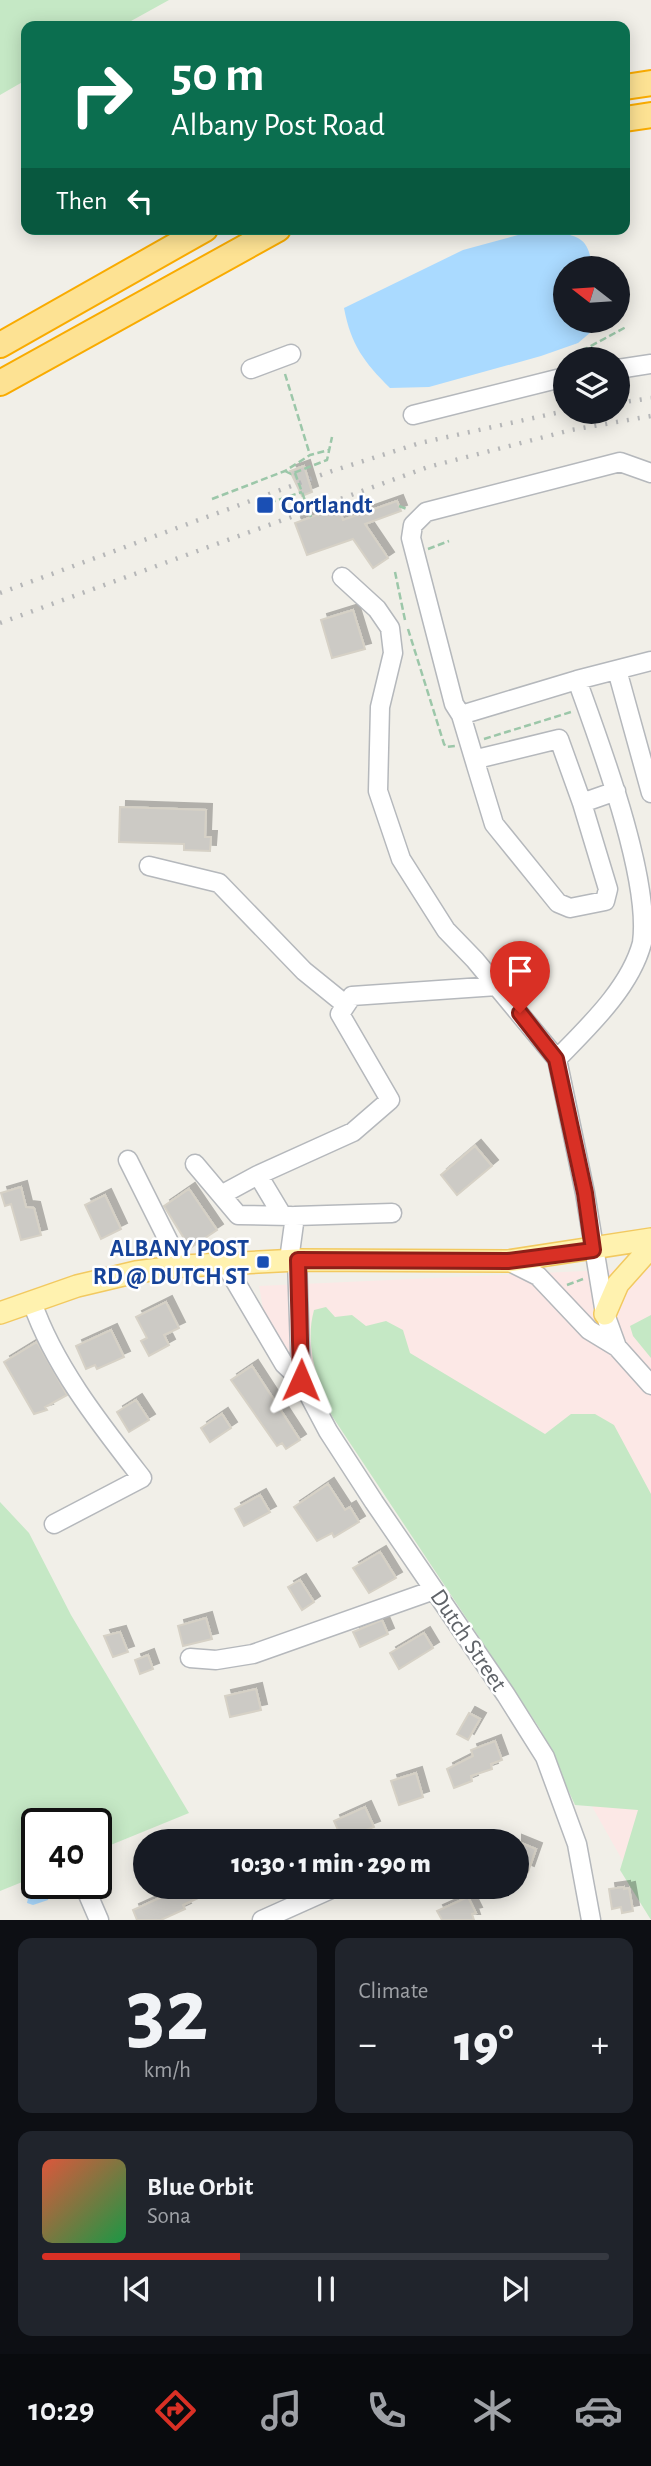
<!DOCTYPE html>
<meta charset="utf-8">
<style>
body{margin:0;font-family:"Alegreya Sans",sans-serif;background:#20242c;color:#f1f3f6;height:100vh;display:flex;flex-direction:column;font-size:26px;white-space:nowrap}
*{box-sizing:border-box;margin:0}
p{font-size:23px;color:#9ea1a6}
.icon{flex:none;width:38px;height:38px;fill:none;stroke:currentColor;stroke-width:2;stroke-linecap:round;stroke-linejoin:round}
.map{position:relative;height:1920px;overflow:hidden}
.drawer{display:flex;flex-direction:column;gap:18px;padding:18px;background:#0d0f14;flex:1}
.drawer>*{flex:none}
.guide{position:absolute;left:21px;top:21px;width:609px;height:214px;border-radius:14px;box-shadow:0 4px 18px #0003;background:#0b6e4f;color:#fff;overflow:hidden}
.needle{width:46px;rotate:287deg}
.controls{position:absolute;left:553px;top:256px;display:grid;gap:14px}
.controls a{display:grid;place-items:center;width:77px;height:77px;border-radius:50%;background:#171b24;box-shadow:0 4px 18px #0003;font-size:35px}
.speed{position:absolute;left:21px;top:1808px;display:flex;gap:14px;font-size:35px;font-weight:700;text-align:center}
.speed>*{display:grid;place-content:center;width:91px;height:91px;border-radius:50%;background:#171b24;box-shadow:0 4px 18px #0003;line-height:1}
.speed .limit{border:4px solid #111;border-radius:10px;background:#fff;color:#111}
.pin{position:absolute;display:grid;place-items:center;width:60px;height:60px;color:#fff;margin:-72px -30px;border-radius:50% 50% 50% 0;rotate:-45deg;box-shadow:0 0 7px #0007}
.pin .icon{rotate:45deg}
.me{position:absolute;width:77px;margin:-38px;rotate:1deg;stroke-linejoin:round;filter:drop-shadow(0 0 5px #0008)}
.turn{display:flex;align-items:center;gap:24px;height:147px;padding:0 35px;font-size:32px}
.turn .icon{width:91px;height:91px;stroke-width:2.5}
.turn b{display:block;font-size:49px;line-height:60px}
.then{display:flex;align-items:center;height:66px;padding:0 35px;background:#0003;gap:14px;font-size:26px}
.big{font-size:52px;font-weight:800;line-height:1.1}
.drawer .tile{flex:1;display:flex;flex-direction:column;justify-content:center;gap:10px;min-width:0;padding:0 24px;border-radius:14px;background:#20242c}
.drawer .dial{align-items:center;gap:0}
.dial b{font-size:91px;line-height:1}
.song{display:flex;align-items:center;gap:21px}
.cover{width:84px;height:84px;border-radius:10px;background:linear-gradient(135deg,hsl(10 70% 55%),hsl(140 70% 35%))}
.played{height:7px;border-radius:4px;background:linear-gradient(90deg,#d93025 35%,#363941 35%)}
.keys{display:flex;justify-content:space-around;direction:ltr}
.heat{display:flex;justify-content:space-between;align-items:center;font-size:38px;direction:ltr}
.drawer .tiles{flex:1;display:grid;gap:18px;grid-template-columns:1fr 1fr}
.tile:last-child{grid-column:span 2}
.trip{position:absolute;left:133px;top:1829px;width:396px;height:70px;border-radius:35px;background:#171b24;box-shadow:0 4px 18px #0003;font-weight:800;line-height:70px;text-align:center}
.dock{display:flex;height:112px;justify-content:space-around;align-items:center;background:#090b0e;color:#9ea1a6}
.dock .icon{width:49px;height:49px}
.dock .on{color:#d93025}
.dock b{font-size:32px;color:#f1f3f6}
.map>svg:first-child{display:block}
</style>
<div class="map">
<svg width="651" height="1920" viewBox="0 0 651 1920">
<defs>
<filter id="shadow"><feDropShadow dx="6" dy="-6" stdDeviation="0" flood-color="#0004"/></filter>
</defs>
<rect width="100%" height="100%" fill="#f1efe8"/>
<path fill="#fce8e6" d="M651,1268V1911L576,1778L264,1314L259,1286Z"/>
<path fill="#c5e8c5" d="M0,0H169L122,26H26V80L0,95Z
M326,1307L335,1317L352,1315L366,1326L386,1321L403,1330L410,1353L545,1434L571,1414H595L614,1425L651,1494V1920L620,1870L638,1810L575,1805L540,1729L332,1416C318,1383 304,1346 314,1310Z
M651,1315V1358L633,1336L630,1326Z
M0,1502L29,1533L71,1615L189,1813L96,1851V1824H37V1876L0,1891Z"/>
<path fill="#aadaff" d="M562,233C586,238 588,244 593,268H565V320L604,321L578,343L541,356L429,387L390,388C364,362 351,345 344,308L463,250L518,235Z
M44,1888L49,1890L48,1900L33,1905L27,1903L29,1893Z"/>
<path fill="#cccac5" stroke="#d6d1c6" stroke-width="2" filter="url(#shadow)" d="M304,466L312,492L302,496L290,471Z
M397,501L401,511L365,524L388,558L373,568L353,539L307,555L295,523L339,507L343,520Z
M353,610L365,649L332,658L321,620Z
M120,807L206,810L205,837H211L210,851L184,850V844L119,842Z
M475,1146L492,1166L457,1195L441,1175Z
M21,1187L26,1207L34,1208L41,1235L21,1240L11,1204L5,1206L1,1193Z
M189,1189L217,1230L190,1248L164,1206Z
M105,1195L121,1229L101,1239L85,1205Z
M166,1302L179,1328L164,1335L169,1345L149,1356L141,1341L147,1338L136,1317Z
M111,1330L124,1357L97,1369L95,1365L86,1369L76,1346Z
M37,1342L67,1395L45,1407L47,1410L34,1414L4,1362Z
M252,1366L300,1440L286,1449L282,1443L277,1446L231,1380Z
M136,1400L149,1420L129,1432L117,1412Z
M222,1414L231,1428L210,1442L201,1428Z
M328,1484L345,1510L350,1507L359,1522L334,1537L332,1533L317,1541L294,1507Z
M260,1495L270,1512L244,1526L235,1509Z
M380,1552L396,1578L369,1593L353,1568Z
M300,1580L314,1602L302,1610L288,1587Z
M206,1618L212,1639L183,1646L178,1626Z
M382,1620L388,1634L360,1647L353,1632Z
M120,1632L128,1652L113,1657L104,1636Z
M424,1633L433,1648L399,1669L390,1653Z
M148,1655L153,1669L140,1674L135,1660Z
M256,1689L261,1710L230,1717L225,1696Z
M469,1713L480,1719L468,1740L457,1734Z
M495,1741L502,1760L491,1764L492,1769L471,1776L472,1781L454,1788L447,1769L473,1756L471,1750Z
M416,1773L423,1797L399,1805L391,1781Z
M365,1807L374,1827L342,1839L334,1821Z
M516,1841L536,1849L528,1872L516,1867Z
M186,1886H224L183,1905L185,1909L161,1920H137L133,1910Z
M624,1887V1889L629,1888L633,1911L622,1913L621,1907L612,1909L609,1889Z
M468,1897L476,1913L472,1914L474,1920H442L437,1911Z"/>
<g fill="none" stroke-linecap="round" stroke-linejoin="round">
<g stroke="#b5b8bc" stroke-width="21">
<path id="minor" d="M251,369L291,354
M618,369L651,364
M413,415L565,377
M651,473L620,462L426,512L413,525L411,538L454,704L461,715L577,680L651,661
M342,577L377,609L390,628L393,653L380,707L378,791L401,859L446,930L475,960L557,1059
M617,670L651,793
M577,680C600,744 651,878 642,943C630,988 588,1027 557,1059L585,1193L605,1314L617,1347L651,1385
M461,715L476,765
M582,803L559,739L481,758L476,765L494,824L558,903L570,908L605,901L608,889L582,803L616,791
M149,866L219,883L304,971L346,1005
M128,1160L181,1266
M195,1164L238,1215L291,1216
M221,1195L258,1175
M282,1215L258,1175L353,1132L390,1100L340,1014L352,996L497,986
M289,1260L295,1216L392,1213
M297,1260L301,1380
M508,1261L538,1276L589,1330L617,1347
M225,1264L284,1364L301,1380L328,1431L374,1502L506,1695L545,1757L577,1844L591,1920
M32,1302C54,1366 100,1424 142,1478L54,1524
M190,1658L216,1660L253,1654L434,1590
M83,1883L99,1920
M262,1920L338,1886"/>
</g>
<g stroke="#f2c960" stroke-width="24">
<path id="major" d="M0,1313L77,1286L136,1272L183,1266L297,1260L508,1261L651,1239
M605,1314L618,1284L651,1247"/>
</g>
<g stroke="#f9ab00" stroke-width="28">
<path id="highway" d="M625,87L651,83
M625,119L651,115
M0,345L205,229
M0,383L278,229"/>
</g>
<path stroke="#9cc7a9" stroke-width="2.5" stroke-dasharray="7 3.5" stroke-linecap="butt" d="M563,361L626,327
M285,374L310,455
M285,471L291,474L327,460L332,437
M212,499L285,471L310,455L329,450
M269,503L302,492
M399,506L407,509
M428,549L449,541
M395,572L405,620
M408,629L444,744L446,747L455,746
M484,739L571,712
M567,1285L583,1279"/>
<use href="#minor" stroke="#fff" stroke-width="18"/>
<use href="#major" stroke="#fff2af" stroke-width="21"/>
<use href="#highway" stroke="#fde293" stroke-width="24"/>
<path stroke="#b6b7b8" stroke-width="4.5" stroke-dasharray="2 9" stroke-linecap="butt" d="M618,403L651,398
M0,593L332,471L420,443L565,411
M0,623L428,467L571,430L651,416"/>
<path stroke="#9cc7a9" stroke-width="2.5" stroke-dasharray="7 3.5" stroke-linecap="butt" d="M295,473L311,517"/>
</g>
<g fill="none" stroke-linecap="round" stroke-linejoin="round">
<g stroke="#8d1f18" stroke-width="18">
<path id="route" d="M301,1380L298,1260L508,1261L593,1250L585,1193L556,1059L520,1013"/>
</g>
<use href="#route" stroke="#d93025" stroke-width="12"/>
</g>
<g fill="#1a4fb4" stroke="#fff" stroke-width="2.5">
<rect x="256" y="496" width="18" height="18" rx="3.5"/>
<rect x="256" y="1255" width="14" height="14" rx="3.5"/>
</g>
<g text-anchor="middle" stroke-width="5" stroke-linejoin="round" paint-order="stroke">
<g font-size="24" font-weight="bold" fill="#164399" stroke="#fff" text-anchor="start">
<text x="281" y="513">Cortlandt</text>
<text x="249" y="1256" text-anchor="end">ALBANY POST<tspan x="249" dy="28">RD @ DUTCH ST</tspan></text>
</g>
<g font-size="24" fill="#5f6368" stroke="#fff">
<text transform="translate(469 1640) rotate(56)" y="8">Dutch Street</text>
</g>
</g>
</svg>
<div class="controls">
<a><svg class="needle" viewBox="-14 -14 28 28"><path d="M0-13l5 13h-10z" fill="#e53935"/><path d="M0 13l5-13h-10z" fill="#9ea1a6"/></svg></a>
<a><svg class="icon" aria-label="layers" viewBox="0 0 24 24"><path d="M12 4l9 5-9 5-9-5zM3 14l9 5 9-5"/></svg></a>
</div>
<div class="speed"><div class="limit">40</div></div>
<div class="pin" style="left:520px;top:1013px;background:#d93025"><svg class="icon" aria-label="arrive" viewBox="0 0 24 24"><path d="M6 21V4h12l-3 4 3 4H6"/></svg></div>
<svg class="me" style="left:301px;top:1380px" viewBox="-20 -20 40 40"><path d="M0-17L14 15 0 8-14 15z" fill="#d93025" stroke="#fff" stroke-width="4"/></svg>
<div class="trip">10:30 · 1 min · 290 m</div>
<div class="guide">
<div class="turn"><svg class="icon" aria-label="right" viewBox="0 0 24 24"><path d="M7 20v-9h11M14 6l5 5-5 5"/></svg><div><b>50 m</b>Albany Post Road</div></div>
<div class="then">Then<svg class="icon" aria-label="left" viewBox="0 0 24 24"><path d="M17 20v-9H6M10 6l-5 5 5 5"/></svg></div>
</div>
</div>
<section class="drawer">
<div class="tiles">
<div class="tile dial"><b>32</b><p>km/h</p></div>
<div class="tile"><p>Climate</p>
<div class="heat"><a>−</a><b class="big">19°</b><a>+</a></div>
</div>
<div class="tile">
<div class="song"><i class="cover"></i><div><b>Blue Orbit</b><p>Sona</p></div></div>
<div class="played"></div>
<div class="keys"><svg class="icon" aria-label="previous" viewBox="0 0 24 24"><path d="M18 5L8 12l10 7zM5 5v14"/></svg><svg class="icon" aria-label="pause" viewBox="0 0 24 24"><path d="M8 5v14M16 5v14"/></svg><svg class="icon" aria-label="next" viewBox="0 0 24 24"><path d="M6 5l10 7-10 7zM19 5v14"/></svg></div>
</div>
</div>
</section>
<nav class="dock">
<b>10:29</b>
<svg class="icon on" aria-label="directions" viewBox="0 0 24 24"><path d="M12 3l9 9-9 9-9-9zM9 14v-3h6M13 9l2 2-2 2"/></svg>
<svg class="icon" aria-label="music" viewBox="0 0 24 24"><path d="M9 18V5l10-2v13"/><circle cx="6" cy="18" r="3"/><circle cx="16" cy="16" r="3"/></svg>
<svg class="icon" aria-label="phone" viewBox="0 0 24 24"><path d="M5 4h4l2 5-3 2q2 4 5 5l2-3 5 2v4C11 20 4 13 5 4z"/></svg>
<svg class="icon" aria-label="climate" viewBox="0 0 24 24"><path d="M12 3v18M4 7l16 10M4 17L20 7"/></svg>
<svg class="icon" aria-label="car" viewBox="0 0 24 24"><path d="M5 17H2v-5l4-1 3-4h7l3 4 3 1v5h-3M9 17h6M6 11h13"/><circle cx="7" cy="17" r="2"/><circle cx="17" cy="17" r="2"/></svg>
</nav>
